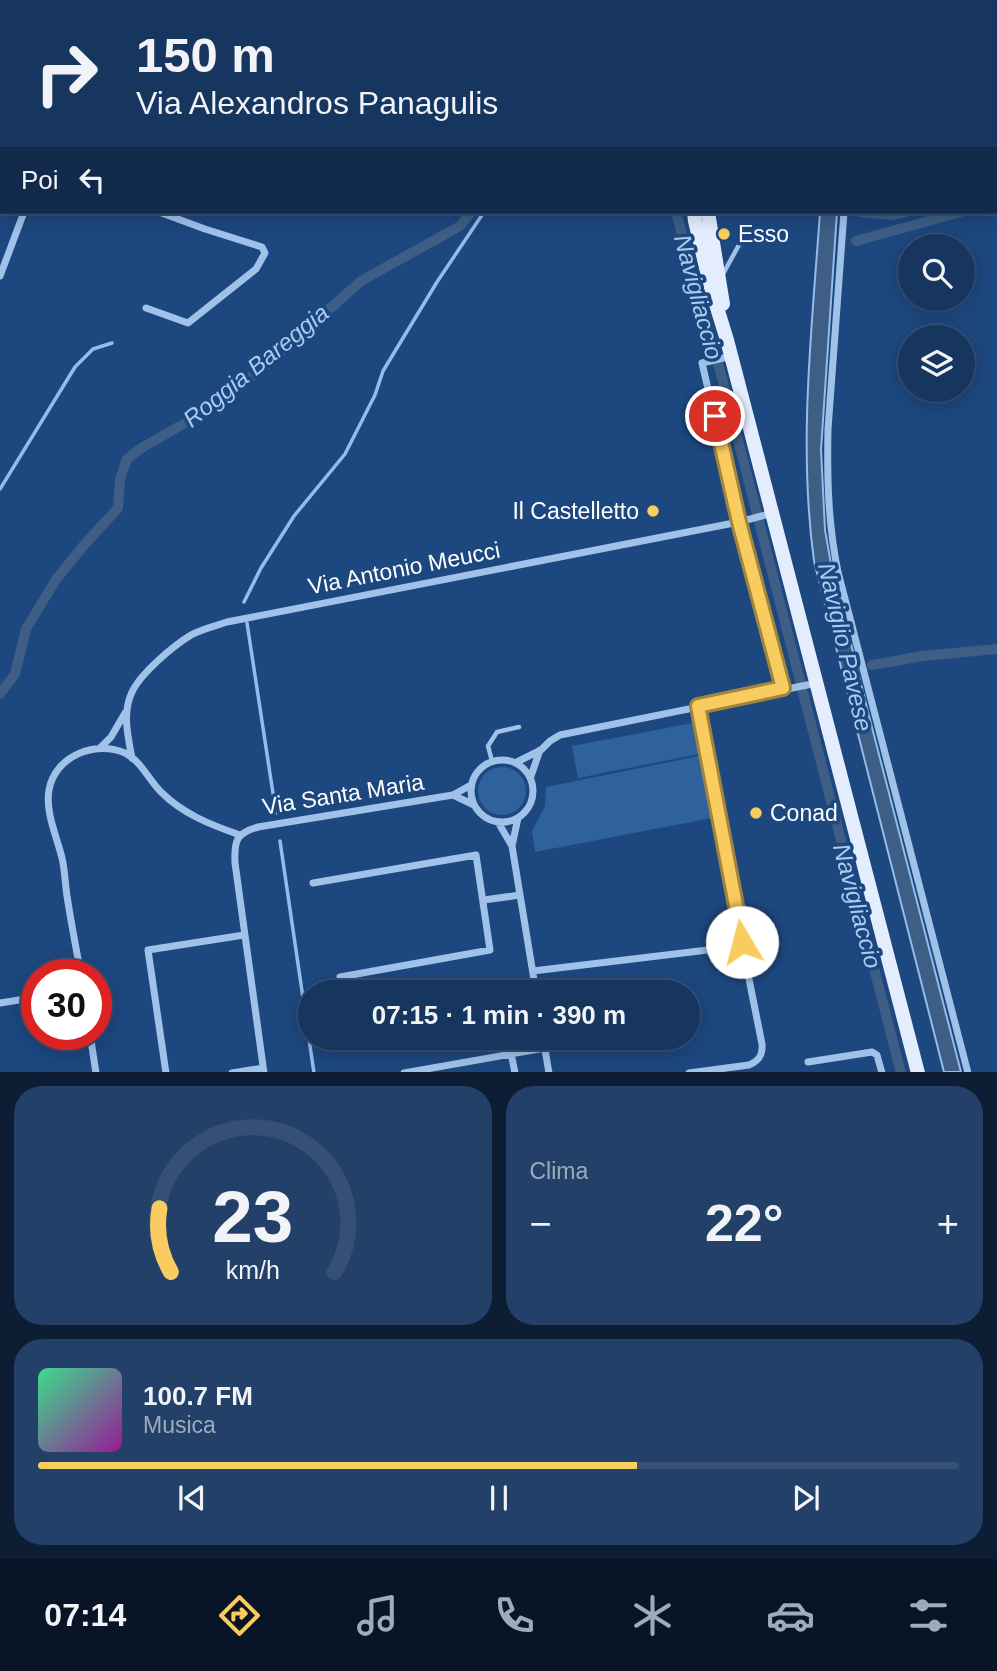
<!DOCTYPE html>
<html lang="it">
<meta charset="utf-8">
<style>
body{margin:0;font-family:Helvetica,sans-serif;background:#234068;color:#f1f3f6;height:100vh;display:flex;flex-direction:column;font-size:26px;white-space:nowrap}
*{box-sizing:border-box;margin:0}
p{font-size:23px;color:#9eabbd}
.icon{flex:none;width:38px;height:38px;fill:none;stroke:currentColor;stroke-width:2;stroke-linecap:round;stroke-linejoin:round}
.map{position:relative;height:1072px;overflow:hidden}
.details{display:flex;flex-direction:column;gap:14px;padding:14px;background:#0c1d34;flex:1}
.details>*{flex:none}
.banner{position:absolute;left:0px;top:0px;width:998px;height:214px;box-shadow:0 4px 18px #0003,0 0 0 2px #355074;background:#16355f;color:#f1f3f6;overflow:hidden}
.buttons{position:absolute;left:898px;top:234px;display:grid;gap:14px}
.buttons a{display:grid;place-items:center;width:77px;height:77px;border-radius:50%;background:#16355f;box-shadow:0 4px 18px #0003,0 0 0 2px #355074;font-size:35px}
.speed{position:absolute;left:21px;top:959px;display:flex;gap:14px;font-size:35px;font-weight:700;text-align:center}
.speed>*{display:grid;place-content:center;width:91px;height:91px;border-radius:50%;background:#16355f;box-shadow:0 4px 18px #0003,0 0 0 2px #355074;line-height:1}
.speed .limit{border:10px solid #d22;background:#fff;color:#111}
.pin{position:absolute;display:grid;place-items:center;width:60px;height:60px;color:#fff;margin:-30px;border:4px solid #fff;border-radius:50%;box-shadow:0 2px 7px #0007}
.me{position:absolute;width:77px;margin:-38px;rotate:352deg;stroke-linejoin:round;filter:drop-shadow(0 0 5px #0008)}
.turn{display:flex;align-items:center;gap:24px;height:147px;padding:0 21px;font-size:32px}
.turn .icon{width:91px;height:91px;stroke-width:2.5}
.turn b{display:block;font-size:49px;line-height:60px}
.then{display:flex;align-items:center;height:66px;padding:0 21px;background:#0003;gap:14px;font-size:26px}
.big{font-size:52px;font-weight:800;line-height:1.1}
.details .card{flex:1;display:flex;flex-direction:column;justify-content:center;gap:10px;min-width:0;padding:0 24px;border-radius:28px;background:#234068}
.details .dial{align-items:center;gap:0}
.dial svg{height:182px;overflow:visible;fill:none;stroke:#355074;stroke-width:7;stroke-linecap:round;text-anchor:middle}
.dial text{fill:#f1f3f6;stroke:none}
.song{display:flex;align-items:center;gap:21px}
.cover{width:84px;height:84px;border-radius:10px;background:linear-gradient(135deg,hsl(150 70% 55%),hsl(300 70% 35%))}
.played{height:7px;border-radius:4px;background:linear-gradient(90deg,#f8cc5e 65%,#355074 65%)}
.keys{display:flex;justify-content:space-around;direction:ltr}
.heat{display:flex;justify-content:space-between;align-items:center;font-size:38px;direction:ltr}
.details .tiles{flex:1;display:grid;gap:14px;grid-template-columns:1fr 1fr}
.card:last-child{grid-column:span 2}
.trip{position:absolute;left:298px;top:980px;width:402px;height:70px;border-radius:35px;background:#16355f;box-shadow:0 4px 18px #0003,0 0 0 2px #355074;font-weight:800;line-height:70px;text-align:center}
.tabs{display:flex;height:112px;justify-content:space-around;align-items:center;background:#091526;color:#9eabbd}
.tabs .icon{width:49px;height:49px}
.tabs .current{color:#f8cc5e}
.tabs b{font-size:32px;color:#f1f3f6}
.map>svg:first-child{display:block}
</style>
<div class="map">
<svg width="997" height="1073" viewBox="0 0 997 1073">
<rect width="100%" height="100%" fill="#1d477f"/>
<path fill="#2f619d" d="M693,723L699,754L578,778L572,746Z
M699,756L712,818L535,852L532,831L545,806L546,787Z
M478 791a24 24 0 1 1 48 0a24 24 0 1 1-48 0Z"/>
<path fill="#3e5e86" stroke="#93bcea" stroke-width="2" d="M820,212H837L821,450L825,530L831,564L868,712L961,1072H944L814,561C798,445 812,327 820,212Z"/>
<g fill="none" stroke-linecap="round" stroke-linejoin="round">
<path stroke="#93bcea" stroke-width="3.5" d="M589,0V2
M0,489L75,367L93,349L112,343
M244,602L261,568L294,516L345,454L375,395L383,371L437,282L484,212
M247,623L276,813
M280,841L314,1073"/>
<path stroke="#3e5e86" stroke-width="10" d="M486,0V2
M618,0V2
M996,187H997
M996,202H997
M676,212L722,378L901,1073
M860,212L894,215L906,212
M856,241L961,212
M872,665L923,656L997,649
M0,694L15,674L26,629L55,581L84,545L118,508L120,479L127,459L143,447L208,410L270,362L361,281L460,226L471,212"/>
<path stroke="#a0c1e8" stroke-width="4.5" d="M499,0V2
M723,274L740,243
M492,761L488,746L497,732L519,727"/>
<path stroke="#a0c1e8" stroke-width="7" d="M602,0V2
M640,0L641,2
M103,2V0
M198,2L199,0
M294,2L295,0
M408,2V0
M861,2V0
M0,144L2,145
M0,161L2,162
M844,212L828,429C827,477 828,524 838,572L968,1073
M0,276L24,212
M146,308L188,323L256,269L265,253L262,247L205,229L159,212
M732,356L702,363L739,522L783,688
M698,706L742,937L741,946
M100,748L111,737L125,713
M132,758C128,737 122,713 132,692C141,673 173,646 191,635C202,629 215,626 227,622L739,522L773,513
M471 791a31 31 0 1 1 62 0a31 31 0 1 1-62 0Z
M517,762L541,750L550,741L560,735L817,683
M531,776L540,750
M453,795L474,805
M518,818L512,846L536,992
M498,822L512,846
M313,883L476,855L490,950L340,977
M484,900L520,895
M533,971L741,946L743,949L762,1044C763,1055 759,1061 749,1065L689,1073
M81,975C76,948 71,922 67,896C65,883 65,871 62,858C57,837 45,812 49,790C55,756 95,740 125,753C140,760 149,780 161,792C183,814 211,825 240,835
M0,1003L37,997
M90,1034L96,1073
M543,1038L549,1073
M511,1053L515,1073
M808,1062L872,1052L877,1055L882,1073
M166,1073L148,950L244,935
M232,1073L263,1068
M264,1073L235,863C234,841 236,833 258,827L453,795L471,785
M404,1073L545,1048"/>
<path stroke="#e3edfe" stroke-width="14" d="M723,2V0
M694,212L695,221L710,285L727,340L918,1073
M708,212L723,304"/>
</g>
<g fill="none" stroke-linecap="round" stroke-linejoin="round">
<g stroke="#a1853d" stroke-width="18">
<path id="route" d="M715,416L739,522L783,688L698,706L742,937V942"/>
</g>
<use href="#route" stroke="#f8cc5e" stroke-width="12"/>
</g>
<g fill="#f8cc5e" stroke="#1d477f" stroke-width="2.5">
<circle cx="724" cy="234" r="7"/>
<circle cx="653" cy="511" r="7"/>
<circle cx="756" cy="813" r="7"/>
</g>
<g text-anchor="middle" stroke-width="7" stroke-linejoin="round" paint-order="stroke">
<g font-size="23" fill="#fff" stroke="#1d477f" text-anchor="start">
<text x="738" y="242">Esso</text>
<text x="639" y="519" text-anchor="end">Il Castelletto</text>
<text x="770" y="821">Conad</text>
</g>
<g font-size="23" fill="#fff" stroke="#1d477f">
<text transform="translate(404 568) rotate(-11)" y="8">Via Antonio Meucci</text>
<text transform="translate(343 794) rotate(-9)" y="8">Via Santa Maria</text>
</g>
<g font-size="24" font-style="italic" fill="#abcbf0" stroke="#1d477f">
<text transform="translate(698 297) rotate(75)" y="8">Navigliaccio</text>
<text transform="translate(256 366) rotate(-39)" y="8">Roggia Bareggia</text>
<text transform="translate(845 647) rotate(77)" y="8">Naviglio Pavese</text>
<text transform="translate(857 906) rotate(75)" y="8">Navigliaccio</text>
</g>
</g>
</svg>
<div class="buttons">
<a><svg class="icon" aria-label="search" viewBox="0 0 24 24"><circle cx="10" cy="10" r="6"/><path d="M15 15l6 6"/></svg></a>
<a><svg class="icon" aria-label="layers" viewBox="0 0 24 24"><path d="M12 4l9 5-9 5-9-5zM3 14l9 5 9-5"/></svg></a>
</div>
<div class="speed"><div class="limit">30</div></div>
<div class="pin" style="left:715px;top:416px;background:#d93025"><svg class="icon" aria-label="arrive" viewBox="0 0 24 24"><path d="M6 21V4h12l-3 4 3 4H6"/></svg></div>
<svg class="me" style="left:742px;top:942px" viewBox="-20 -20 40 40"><circle r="19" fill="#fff"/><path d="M0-13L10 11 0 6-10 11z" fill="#f8cc5e"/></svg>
<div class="trip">07:15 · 1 min · 390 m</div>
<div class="banner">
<div class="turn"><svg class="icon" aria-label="right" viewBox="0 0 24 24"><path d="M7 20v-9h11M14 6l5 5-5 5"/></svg><div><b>150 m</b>Via Alexandros Panagulis</div></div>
<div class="then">Poi<svg class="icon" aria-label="left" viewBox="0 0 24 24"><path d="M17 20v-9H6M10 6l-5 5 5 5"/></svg></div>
</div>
</div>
<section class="details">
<div class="tiles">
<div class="card dial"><svg viewBox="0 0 100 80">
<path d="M14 69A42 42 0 1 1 86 69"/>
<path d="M14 69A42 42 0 0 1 9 41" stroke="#f8cc5e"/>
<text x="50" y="56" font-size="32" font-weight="700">23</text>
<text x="50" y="72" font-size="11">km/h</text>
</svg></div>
<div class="card"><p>Clima</p>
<div class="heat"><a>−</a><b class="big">22°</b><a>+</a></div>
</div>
<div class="card">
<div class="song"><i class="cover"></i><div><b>100.7 FM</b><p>Musica</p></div></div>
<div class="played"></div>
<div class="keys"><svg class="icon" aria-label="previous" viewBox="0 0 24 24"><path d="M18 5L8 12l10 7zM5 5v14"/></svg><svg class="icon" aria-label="pause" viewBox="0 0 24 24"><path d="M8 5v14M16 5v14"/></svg><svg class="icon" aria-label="next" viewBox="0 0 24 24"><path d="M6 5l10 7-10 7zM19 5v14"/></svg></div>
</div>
</div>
</section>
<nav class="tabs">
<b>07:14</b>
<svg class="icon current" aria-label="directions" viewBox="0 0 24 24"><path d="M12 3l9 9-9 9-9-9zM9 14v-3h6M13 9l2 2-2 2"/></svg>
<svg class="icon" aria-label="music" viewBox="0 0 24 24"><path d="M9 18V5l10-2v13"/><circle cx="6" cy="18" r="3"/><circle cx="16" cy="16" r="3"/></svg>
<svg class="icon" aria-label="phone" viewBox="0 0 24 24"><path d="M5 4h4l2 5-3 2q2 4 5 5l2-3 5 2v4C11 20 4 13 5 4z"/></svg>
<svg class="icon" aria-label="climate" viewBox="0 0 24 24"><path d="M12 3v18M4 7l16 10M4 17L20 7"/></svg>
<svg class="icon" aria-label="car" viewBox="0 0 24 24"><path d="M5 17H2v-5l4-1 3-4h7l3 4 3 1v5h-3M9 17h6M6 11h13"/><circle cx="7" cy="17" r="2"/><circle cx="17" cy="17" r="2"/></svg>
<svg class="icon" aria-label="filters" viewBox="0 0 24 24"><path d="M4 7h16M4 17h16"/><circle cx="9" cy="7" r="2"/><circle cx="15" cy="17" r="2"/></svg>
</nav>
